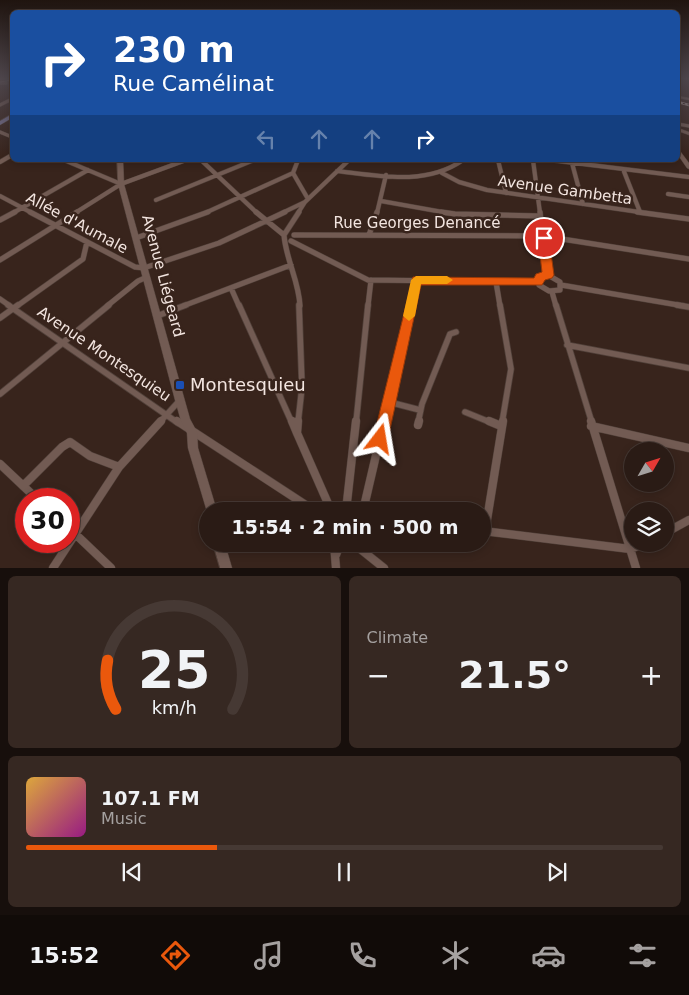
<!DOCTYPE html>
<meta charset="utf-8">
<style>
body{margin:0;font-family:"DejaVu Sans",sans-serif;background:#362822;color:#f1f3f6;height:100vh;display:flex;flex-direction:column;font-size:19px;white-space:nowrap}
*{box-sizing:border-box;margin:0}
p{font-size:16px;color:#a5a1a0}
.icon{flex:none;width:28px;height:28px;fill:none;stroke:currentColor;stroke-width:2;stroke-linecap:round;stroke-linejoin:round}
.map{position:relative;height:568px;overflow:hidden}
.panel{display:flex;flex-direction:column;gap:8px;padding:8px;background:#170f0c;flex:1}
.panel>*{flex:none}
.banner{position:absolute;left:10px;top:10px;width:670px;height:152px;border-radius:8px;box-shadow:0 2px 8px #0003,0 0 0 1px #463934;background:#1a4fa0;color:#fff;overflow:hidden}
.needle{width:32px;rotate:51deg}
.fabs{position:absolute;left:624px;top:442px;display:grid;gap:10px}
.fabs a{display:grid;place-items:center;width:50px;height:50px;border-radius:50%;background:#2a1b15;box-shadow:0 2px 8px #0003,0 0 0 1px #463934;font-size:25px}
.speed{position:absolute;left:15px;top:488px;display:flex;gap:10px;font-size:25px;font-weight:700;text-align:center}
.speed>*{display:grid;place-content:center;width:65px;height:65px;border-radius:50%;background:#2a1b15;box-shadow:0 2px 8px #0003,0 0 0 1px #463934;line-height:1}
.speed .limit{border:8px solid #d22;background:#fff;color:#111}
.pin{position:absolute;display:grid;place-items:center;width:42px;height:42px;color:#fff;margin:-21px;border:2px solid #fff;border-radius:50%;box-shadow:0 1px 5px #0007}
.me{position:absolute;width:55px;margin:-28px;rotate:14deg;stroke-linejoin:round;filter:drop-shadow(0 0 4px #0008)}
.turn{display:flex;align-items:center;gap:18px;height:105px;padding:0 20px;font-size:22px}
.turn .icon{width:65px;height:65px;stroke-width:2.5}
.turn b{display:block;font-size:35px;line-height:42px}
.lanes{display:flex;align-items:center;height:48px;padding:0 20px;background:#0003;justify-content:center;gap:25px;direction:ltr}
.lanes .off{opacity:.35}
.big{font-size:38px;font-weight:800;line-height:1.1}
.panel .tile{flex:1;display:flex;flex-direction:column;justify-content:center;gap:8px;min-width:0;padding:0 18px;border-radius:8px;background:#362822}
.panel .dial{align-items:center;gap:0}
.dial svg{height:130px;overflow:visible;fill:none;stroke:#463934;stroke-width:7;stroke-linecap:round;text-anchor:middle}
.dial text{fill:#f1f3f6;stroke:none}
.song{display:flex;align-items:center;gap:15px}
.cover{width:60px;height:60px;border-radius:8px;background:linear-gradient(135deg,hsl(40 70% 55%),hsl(310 70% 35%))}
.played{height:5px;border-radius:2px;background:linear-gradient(90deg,#ea580c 30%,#463934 30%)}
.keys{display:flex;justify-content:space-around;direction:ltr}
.heat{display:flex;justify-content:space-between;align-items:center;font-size:28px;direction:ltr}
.panel .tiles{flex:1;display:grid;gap:8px;grid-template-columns:1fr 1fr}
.tile:last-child{grid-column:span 2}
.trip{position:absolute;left:199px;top:502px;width:292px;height:50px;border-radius:25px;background:#2a1b15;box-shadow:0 2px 8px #0003,0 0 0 1px #463934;font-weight:800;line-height:50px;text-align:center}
.dock{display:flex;height:80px;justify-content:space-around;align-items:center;background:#110b08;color:#a5a1a0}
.dock .icon{width:35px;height:35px}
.dock .current{color:#ea580c}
.dock b{font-size:22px;color:#f1f3f6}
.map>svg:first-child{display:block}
</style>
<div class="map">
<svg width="689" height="568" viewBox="0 0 689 568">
<rect width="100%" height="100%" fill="#38241c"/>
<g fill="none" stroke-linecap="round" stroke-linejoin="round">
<g stroke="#51413a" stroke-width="4">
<path id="street-far4" d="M0,79L10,78
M0,83H6
M0,105L12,99
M678,124L689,126
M0,132L12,137"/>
</g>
<g stroke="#51413a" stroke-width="5">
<path id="street-far3" d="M64,160L121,184
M201,160L257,213
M298,160L293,173L308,199
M498,160L506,193
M533,160L540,213
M550,160L689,177
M0,162L12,155
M572,163L583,204
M623,169L640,212
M337,171C379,176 426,186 463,160
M442,173L459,182L487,190L646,213
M668,194L689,197
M0,196L32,213
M156,200L254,160
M381,201L448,213
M13,213L88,170
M75,213L121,184L186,160
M205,213L293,173
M282,213L305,202
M298,213L305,202L349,160
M377,213L386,175"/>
</g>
<g stroke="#51413a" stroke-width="6">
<path id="street-far2" d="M30,212L135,267L144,268L219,243L285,212
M256,212L284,235
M441,212L455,214L540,216
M540,212L548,275
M637,212L689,219
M0,220L15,212
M284,235C286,260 299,281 300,306
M284,235L299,212
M294,235L543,236L689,259
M369,235L377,212
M136,238L208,212
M291,241L368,280L538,282
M0,260L77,212
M548,275L560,282V290L549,291L539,285V278Z
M496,282L500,306
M561,285L684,306
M231,288L239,306
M552,292L556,306
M0,299L10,306
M17,306L83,259L87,242
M107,306L138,281L147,277
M183,306L291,265
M368,306L371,280
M410,306L416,280"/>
</g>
<g stroke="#51413a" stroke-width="7">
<path id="street-far1" d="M8,305L178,423
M239,305L292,423
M500,305L511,369L502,423
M556,305L592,423
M677,305L689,307
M157,316L186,305
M0,318L18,305
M567,345L689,368
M0,394L109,305
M389,402L420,410
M465,412L492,423
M159,423L180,400
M298,423L302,387L299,305
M356,423L368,305
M383,423L410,305
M418,423L422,404L450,334L456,332"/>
</g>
<g stroke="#51413a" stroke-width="9">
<path id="street" d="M177,421L315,511
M292,421L297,433
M298,421L297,433L330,508
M489,421L501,426
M591,421L636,568
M418,425L419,421
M591,426L689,448
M0,464L37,499
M23,486L62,447L70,442L90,456L119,467
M323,511L330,508L337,511
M346,511L356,421
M363,511L384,421
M69,528L111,568
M483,531L630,549L644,544
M485,532L503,421
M665,533L689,520
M334,544L336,568
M354,544L384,568
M336,555L340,544
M53,568L119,467L161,421"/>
</g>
<g stroke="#51413a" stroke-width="1">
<path id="secondary" d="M678,96L689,98V100L678,98Z
M678,128L689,132V135L678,131Z
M678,150L680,151L689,163V169L687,168L678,155Z
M117,160H123L124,184L190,419L197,432L198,448L217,511H208V515L188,448L187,433L181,421L175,400L118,184Z
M213,544H225L232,568H220Z"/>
</g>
<g stroke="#51413a" stroke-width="1">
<path id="primary" d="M12,114V118L0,125V121Z"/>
</g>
<use href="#street-far4" stroke="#725b53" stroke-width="3"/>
<use href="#street-far3" stroke="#725b53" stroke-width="4"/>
<use href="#street-far2" stroke="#725b53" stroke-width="5"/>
<use href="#street-far1" stroke="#725b53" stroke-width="5.5"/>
<use href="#street" stroke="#725b53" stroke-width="8"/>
<use href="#secondary" fill="#725b53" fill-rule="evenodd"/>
<use href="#primary" fill="#757192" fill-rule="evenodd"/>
<path stroke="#b3a39d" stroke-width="1" d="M0,82L12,80"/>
<g stroke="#b3a39d" stroke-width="2.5">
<path id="rail" d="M678,102L689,105"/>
</g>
<use href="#rail" stroke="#38241c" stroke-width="1" stroke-dasharray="2.5" stroke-linecap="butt"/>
</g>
<linearGradient id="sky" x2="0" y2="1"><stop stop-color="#1f140f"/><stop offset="0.5" stop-color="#4d454b"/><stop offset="1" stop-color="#4d454b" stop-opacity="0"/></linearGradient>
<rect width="689" height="157" fill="url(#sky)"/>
<path fill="#ea580c" stroke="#983908" d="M544,235L549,238L554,275L552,278L545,280L542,285H421L388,439L386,444L380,446L375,444L373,439L413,277L534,278L536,274L542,272L538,238Z"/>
<path fill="#f59e0b" d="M416,276H447L453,280L447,284H421L415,316L409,321L403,316L411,280Z"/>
<rect fill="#1a4fb4" stroke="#38241c" stroke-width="2" x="175" y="380" width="10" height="10" rx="2.5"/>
<g text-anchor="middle" stroke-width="5" stroke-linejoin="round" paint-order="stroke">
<g font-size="15" fill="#f3e5e0" stroke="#38241c">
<text transform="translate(565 190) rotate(8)" y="5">Avenue Gambetta</text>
<text transform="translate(77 223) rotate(28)" y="5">Allée d'Aumale</text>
<text x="417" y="228">Rue Georges Denancé</text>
<text transform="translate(163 276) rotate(75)" y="5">Avenue Liégeard</text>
<text transform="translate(104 354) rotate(34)" y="5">Avenue Montesquieu</text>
</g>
<g font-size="18" fill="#f3e5e0" stroke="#38241c" text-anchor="start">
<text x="190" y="391">Montesquieu</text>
</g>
</g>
</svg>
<div class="fabs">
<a><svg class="needle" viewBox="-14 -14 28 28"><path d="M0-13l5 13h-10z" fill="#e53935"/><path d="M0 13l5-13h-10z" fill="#a5a1a0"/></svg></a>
<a><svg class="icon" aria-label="layers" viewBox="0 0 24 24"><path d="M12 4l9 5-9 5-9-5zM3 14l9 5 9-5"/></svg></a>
</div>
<div class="speed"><div class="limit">30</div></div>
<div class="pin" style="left:544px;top:238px;background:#d93025"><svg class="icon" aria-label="arrive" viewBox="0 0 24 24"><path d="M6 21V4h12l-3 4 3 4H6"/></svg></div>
<svg class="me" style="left:380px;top:439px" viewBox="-20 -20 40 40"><path d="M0-17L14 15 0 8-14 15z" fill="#ea580c" stroke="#fff" stroke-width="4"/></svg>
<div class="trip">15:54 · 2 min · 500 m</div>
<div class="banner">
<div class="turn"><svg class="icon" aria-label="right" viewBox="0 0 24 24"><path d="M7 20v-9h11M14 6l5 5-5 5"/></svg><div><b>230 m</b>Rue Camélinat</div></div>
<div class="lanes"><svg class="icon off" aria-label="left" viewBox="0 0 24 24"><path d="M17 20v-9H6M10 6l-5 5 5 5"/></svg><svg class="icon off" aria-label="ahead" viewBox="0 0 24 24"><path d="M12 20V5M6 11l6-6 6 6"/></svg><svg class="icon off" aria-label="ahead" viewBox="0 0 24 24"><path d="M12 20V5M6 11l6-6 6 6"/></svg><svg class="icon" aria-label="right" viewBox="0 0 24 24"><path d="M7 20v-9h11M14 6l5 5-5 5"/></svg></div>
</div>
</div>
<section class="panel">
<div class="tiles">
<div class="tile dial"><svg viewBox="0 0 100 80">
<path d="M14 69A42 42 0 1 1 86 69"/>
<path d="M14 69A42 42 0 0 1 9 39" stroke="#ea580c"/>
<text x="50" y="56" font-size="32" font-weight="700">25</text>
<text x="50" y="72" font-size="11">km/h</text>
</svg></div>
<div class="tile"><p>Climate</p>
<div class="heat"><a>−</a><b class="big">21.5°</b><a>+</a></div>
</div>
<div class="tile">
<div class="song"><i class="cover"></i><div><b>107.1 FM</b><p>Music</p></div></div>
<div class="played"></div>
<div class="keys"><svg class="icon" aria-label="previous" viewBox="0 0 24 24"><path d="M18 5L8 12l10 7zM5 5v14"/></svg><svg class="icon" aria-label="pause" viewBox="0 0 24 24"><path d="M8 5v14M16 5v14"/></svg><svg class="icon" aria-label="next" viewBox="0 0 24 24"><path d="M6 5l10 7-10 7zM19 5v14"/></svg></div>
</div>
</div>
</section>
<nav class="dock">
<b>15:52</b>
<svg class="icon current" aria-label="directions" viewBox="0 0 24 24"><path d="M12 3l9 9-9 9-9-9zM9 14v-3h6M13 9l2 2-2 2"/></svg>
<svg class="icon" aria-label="music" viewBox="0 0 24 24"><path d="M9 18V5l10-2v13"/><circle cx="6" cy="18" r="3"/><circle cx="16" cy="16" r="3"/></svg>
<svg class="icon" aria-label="phone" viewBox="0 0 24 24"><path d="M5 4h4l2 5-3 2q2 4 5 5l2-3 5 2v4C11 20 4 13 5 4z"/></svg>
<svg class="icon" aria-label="climate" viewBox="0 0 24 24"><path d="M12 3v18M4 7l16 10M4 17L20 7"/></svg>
<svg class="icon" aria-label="car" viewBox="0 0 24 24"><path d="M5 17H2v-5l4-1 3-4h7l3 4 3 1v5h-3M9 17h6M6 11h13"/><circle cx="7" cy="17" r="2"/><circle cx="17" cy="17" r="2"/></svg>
<svg class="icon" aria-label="filters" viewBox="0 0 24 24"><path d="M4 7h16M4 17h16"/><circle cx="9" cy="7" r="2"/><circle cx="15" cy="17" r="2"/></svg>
</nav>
